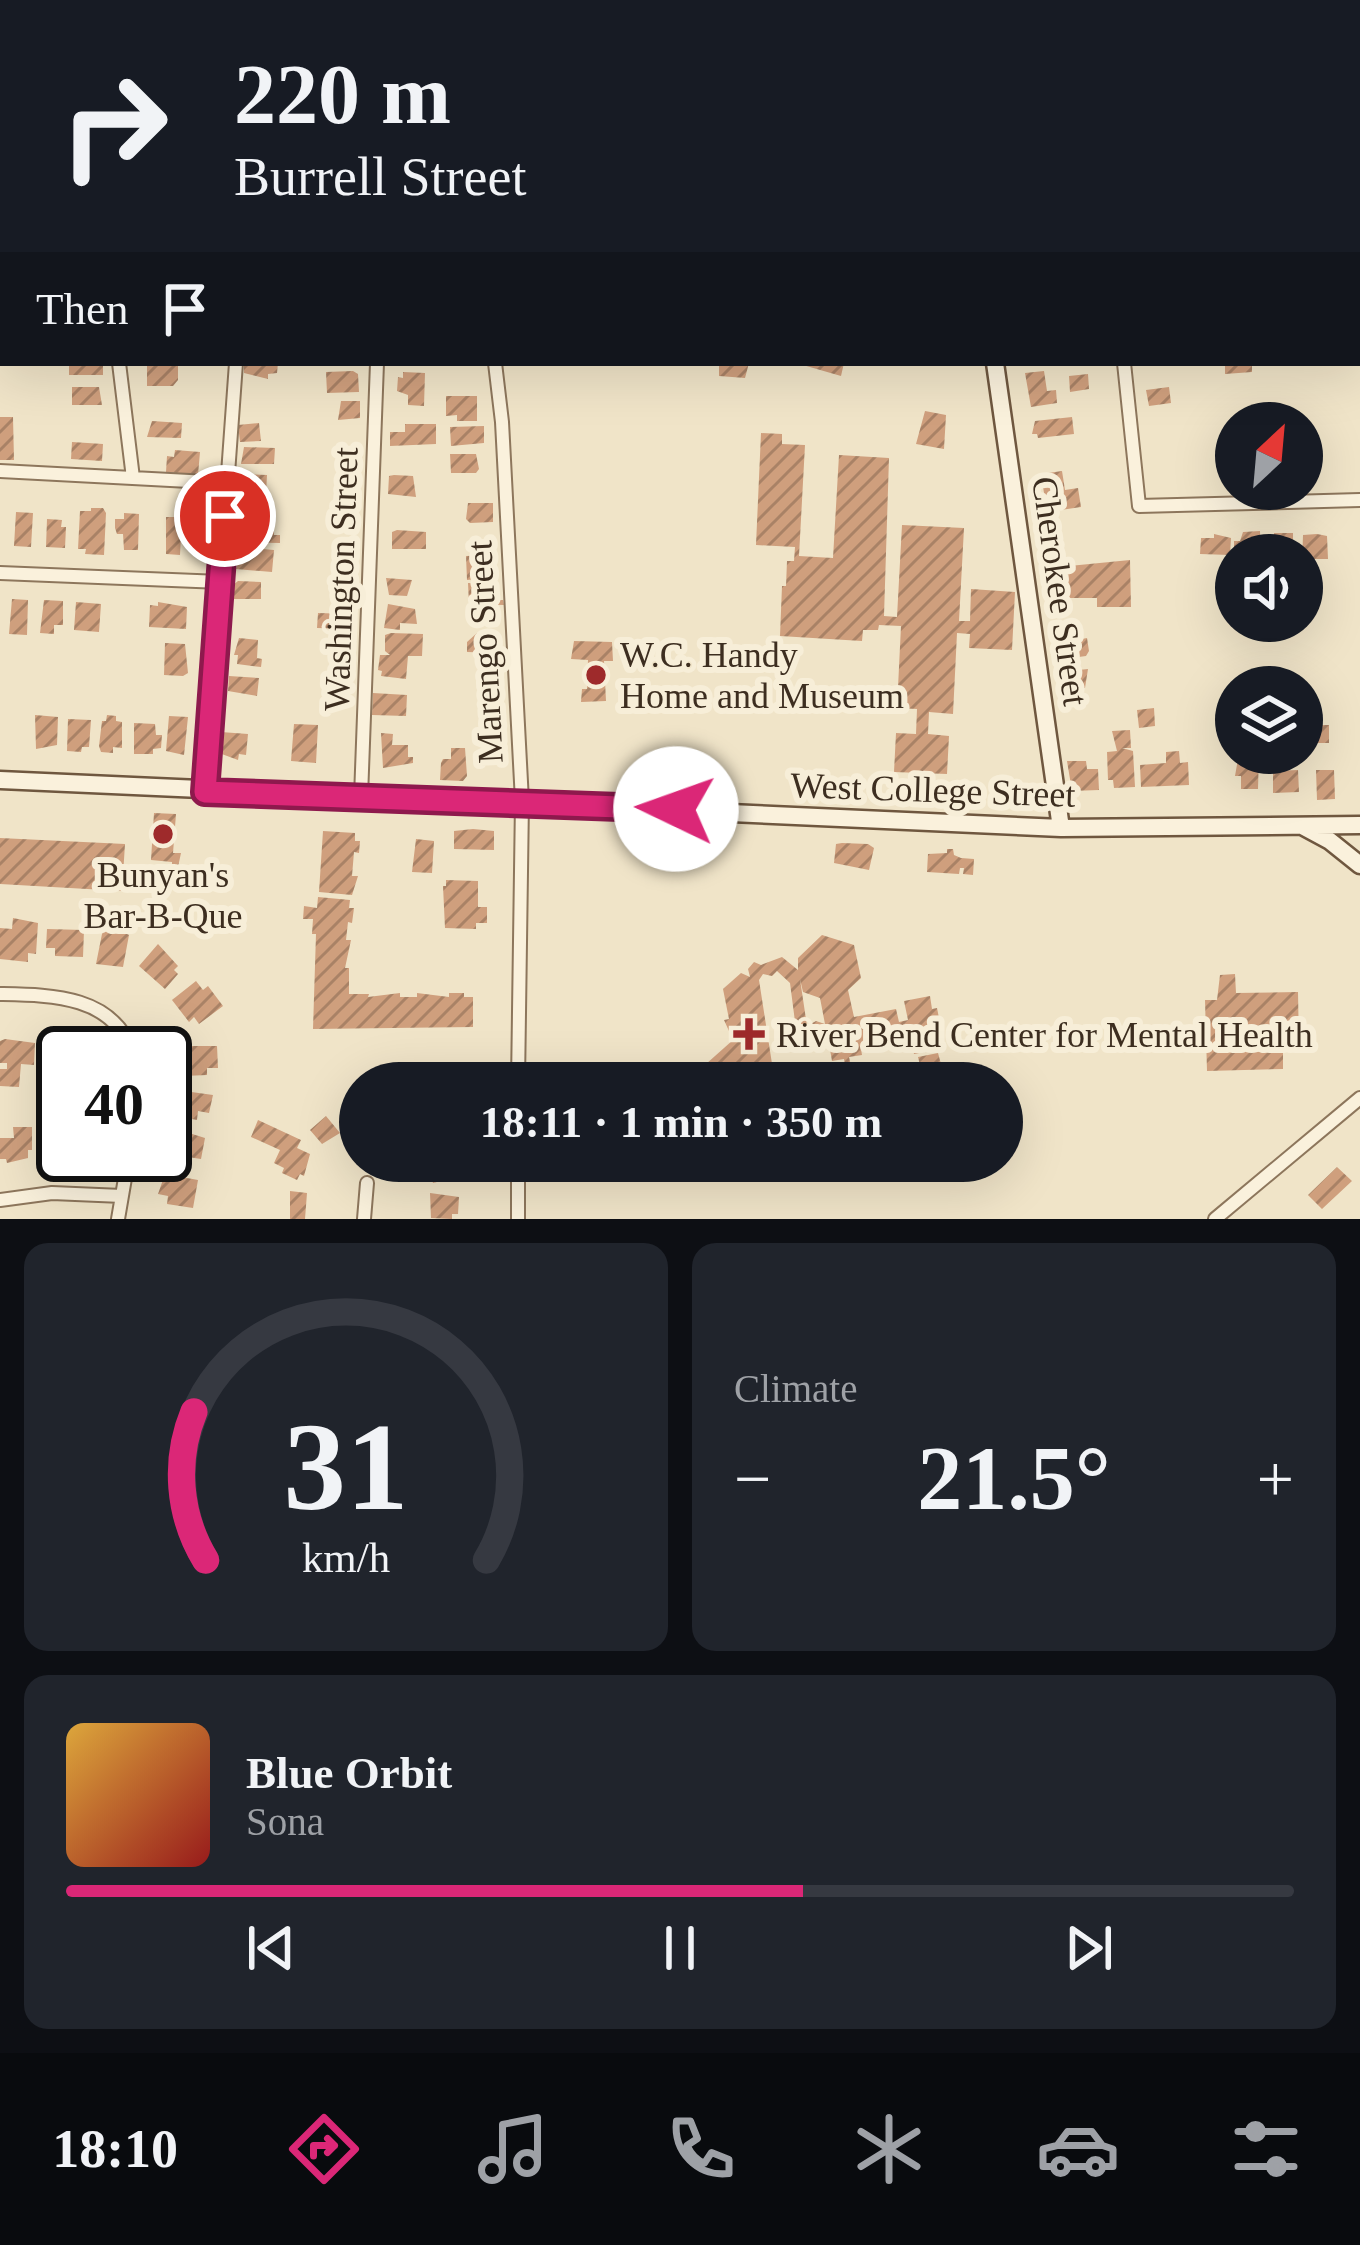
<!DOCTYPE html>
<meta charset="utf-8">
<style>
body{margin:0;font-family:Georgia,serif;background:#20242c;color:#f1f3f6;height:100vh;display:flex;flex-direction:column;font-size:45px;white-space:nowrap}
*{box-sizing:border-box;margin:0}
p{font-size:39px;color:#9ea1a6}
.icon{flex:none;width:66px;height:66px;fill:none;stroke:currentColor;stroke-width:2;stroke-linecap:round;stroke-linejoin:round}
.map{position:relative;height:1219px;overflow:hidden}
.side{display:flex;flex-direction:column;gap:24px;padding:24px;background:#0d0f14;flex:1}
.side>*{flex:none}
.guide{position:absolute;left:0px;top:0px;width:1362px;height:366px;box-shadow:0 12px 48px #0002;background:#171b24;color:#f1f3f6;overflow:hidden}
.needle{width:78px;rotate:26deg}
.controls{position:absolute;left:1215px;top:402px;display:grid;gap:24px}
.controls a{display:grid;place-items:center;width:108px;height:108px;border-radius:50%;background:#171b24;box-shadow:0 12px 48px #0002;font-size:60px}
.speed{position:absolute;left:36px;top:1026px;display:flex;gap:24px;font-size:60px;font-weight:700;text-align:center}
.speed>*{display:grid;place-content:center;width:156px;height:156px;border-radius:50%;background:#171b24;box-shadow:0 12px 48px #0002;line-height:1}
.speed .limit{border:6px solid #111;border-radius:18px;background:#fff;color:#111}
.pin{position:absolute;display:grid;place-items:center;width:102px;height:102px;color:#fff;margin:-51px;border:6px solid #fff;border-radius:50%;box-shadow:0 3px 12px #0007}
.me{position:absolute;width:132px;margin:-66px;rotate:273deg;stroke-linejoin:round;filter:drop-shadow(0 0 9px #0008)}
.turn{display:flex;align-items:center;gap:42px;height:252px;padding:0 36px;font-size:54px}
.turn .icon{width:156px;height:156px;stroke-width:2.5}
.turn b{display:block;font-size:84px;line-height:102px}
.then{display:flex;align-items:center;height:114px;padding:0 36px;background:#0003;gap:24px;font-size:45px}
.big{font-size:90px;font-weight:600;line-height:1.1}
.side .widget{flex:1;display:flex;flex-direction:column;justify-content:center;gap:18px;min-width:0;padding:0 42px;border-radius:24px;background:#20242c}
.side .dial{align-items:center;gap:0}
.dial svg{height:312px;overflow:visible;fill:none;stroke:#363941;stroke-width:7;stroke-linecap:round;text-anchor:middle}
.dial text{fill:#f1f3f6;stroke:none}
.song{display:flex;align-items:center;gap:36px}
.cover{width:144px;height:144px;border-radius:18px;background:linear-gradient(135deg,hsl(40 70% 55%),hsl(0 70% 35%))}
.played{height:12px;border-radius:6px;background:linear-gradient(90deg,#db2777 60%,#363941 60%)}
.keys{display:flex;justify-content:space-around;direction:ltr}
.heat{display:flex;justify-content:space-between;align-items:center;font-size:66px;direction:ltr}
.side .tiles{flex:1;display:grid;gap:24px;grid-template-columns:1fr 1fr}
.widget:last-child{grid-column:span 2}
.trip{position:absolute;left:339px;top:1062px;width:684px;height:120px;border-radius:60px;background:#171b24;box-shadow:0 12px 48px #0002;font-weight:600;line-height:120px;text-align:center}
.tab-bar{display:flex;height:192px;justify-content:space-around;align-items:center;background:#090b0e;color:#9ea1a6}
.tab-bar .icon{width:84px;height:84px}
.tab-bar .selected{color:#db2777}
.tab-bar b{font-size:54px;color:#f1f3f6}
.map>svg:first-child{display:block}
</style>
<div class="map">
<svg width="1360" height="1219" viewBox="0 0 1360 1219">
<defs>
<pattern id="building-hatch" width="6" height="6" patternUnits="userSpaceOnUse" patternTransform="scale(3)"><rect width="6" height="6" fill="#cf9f7d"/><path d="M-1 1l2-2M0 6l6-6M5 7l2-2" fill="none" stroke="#a98266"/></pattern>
</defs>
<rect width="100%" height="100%" fill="#f0e4c8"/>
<path fill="url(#building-hatch)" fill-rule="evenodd" d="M69,363H103V375H69Z
M147,363H178V380L173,386H147Z
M244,363H278L277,373L268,374V379L244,373Z
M719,363H749L745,378L719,376Z
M796,363H844L841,376Z
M1225,363H1252V372L1225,374Z
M353,371L358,374L359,392L327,393L326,372Z
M1044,371L1047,391L1056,390L1057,403L1031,407L1025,373Z
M403,372L425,373L424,406L408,405V395L397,391L398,377L403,378Z
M1088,374L1089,389L1070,392L1069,376Z
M72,387H99L102,405H72Z
M1169,387L1171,403L1149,406L1146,390Z
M446,396H477V421H457V415L446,416Z
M341,401H360V418L338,420Z
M925,411L946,415L944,449L916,444Z
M0,417H13L14,460H0Z
M1072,417L1074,434L1038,438L1037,434H1032L1035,421Z
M152,421L182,423L181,438L147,437Z
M259,423L261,441L240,442L238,425Z
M405,424H436V444L390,446V432H405Z
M484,426V443L451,446L450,427Z
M761,433L782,434V444L805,445L799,556L833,558L839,455L889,458L884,616L897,617L902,525L964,528L959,621H970L971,589L1015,592L1012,650L969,648L970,634L957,633L953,714L929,712L928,734L949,736L947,774L894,772L896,733L916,734L917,709L897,708L901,626L879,625L878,630H863L862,641L780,636L782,586H786L787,561H794L795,547L756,545Z
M72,442L103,444L102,461L71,459Z
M244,447L275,448L274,464H241Z
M175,450L200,452L198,475L166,472L167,456L174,457Z
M450,454H476L479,469L476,473H451Z
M1062,471L1065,490L1078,488L1081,507L1047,512L1041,474Z
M238,474L267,475L266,494L239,496Z
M394,475L413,476L416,497L388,494L389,476Z
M468,503H493V522L470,523L466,519Z
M91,508H103L106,513L104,555L85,554L86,549H78L80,511H91Z
M16,512L33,513L31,547L14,546Z
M124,513L139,514L138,550H124L123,534H117L115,528V519H124Z
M166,517H182L180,555L166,554Z
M47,519L62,520L61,527H66L65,548L46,547Z
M243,525H274V535H280V543L238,542L239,527Z
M397,530L426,532V549H392V532Z
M1260,531L1261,555H1234V541H1240L1243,532Z
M1274,533H1293V555H1265V547H1274Z
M1214,534L1231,538L1230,555L1200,554L1201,538H1214Z
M1317,534L1327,536L1328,559H1311V565H1302L1303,535Z
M242,547L274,550L272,572L236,569Z
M338,554L354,555L356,574H333Z
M490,555L494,558V577L467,580L466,556Z
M1130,560L1131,607H1097V598H1060L1059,567Z
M386,578L412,580L407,596L389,595Z
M238,581L261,582V599H234L233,585Z
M468,583L496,584L497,600H503L504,605L469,604Z
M12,599L28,600L27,635L9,634Z
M44,600L63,601V625H54V634L40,633Z
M76,602L101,604L99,632L74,630Z
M158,602L187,607L186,629L149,627L150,605L158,606Z
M388,604L415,609L417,624L400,623V630L384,628Z
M318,613L350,614V629L317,628Z
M1077,622L1082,639L1087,638L1089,651L1086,656L1064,659L1062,624Z
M391,633L423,634L422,656H408L406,679L381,676L382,671L378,670L380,655H390L385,651V635Z
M477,633H498L499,653L467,652V642Z
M239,638L258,640L257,658L262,659L261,667L237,664L238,655H234Z
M574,641L612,642L613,661H604L606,701L581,702L582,689H587L588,660L571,659Z
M165,643L185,644L188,673L183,676L164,675Z
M1088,669L1085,688L1067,689V682H1061L1060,672Z
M229,676L259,678L257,696L228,691Z
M373,693L407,695L406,716L372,715Z
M1154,708L1155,726L1139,728L1137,710Z
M35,715L58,717L57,745L36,749Z
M107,715L116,716V721L122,722V748L113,747V753L101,752L99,746L102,721H106Z
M169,716L188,717L184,755L166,751Z
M68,719L91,720L89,747H82L81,752L67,751Z
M134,723L155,724L156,735H162L161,748L153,749V754H134Z
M294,724L318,725L316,763L291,761Z
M1313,725H1329V743H1313Z
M1130,730L1131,748H1122L1133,751L1135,787L1114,788L1113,780H1108L1107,752L1117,751L1112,731Z
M221,732L248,734L246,755L239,754L238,760L219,753Z
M381,733L393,734L392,745H408V757H413V763L383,768Z
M451,748H465L467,776L463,781L440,780L441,763L443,759H451Z
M1179,751L1180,763L1188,762L1189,785L1141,787L1140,765L1166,763V752Z
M1239,753H1259L1258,789H1241V776H1235Z
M1067,761H1086L1087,769H1098L1099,790L1072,791Z
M1298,770L1299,792L1273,793V771Z
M1316,770H1334L1335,799L1317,800Z
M154,813L176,814L173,853H181L178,867H172V862L151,860Z
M473,829L494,831V850L454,849V831Z
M323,831L355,833V841H360L359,853L354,852L352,876H358L352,895L319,892Z
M0,838L125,844L122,891L0,884Z
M416,839L434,841L432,873L412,872Z
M842,843L868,844L874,848L869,870L834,863L836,844Z
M947,849H953L954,855L961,858L974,859L973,875L963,874L964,868H960L959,874L927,872L928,854L947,853Z
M446,880L478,881V907H487V923H476V929L445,928L443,886H446Z
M318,897L350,900L349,908H354L352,923L348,922L346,940H351L345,968H349V994H369L368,997L400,993V997H417V993L449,997V993H464V997H473V1027L313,1029L316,934H312L313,919H303L304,906L317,908Z
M13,918L38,923L36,954L28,953V962L0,959V928L12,929Z
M117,924L126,925L125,933L129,935L123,967L96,964L103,929L115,932Z
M47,929L84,930L83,957L55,956V948H46Z
M822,935L854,945L861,978L848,990L854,1017L896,1009L899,1022L908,1020L904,1001L930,996L932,1009L937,1008L945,1048L914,1054L908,1027L901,1028L903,1040L861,1049L862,1055L849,1057L852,1070L846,1072L844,1059L832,1061L827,1032L805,1041L797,1037L790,983L777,971L772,976L763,974L759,980L775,1083H709L706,1064L733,1040L724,1020L729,1019L723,989L741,973L750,977L748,969L754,962L761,965L782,957L798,970V958ZM800,979L803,992L820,998L825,1024L816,1021L807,1026Z
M158,944L178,966L174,970L178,974L165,989L139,966Z
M1235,974L1236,993L1298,992L1299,1047H1283V1069L1207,1071L1205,1000H1217L1220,975Z
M196,981L203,990L208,986L223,1006L199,1024L194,1017L189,1022L172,1000Z
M83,1036L87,1053H69L66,1040Z
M5,1039L35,1043L34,1065L21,1064L19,1087L0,1086V1069H7V1063H0V1041Z
M183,1046H217L218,1068H207V1075L184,1076V1066L180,1067Z
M938,1053L941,1064L921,1069L918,1057Z
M177,1090L213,1095L209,1113L198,1111L197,1120L176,1116Z
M326,1116L340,1133L322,1144L310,1130Z
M258,1120L301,1140L297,1148L310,1154L304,1176L300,1174L297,1180L282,1173L284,1168L274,1163L280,1150L251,1137Z
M60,1125L63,1154L58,1157L44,1134Z
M13,1127H32V1150H28V1158L7,1163L6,1159H0V1138H14Z
M173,1128L205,1138L201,1159L188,1157L187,1167L166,1163Z
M452,1161V1178L433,1183L426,1162Z
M1337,1167L1352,1181L1322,1209L1308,1195Z
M165,1174L198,1180L193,1208L167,1204L168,1196L158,1194Z
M290,1191L307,1193L305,1219H290Z
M430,1193L459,1197L458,1214H452V1219L431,1218Z"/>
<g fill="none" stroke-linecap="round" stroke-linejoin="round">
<g stroke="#8d765c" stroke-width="16">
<path id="street" d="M79,0V3
M420,0V3
M720,0V3
M1286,0V3
M0,298H3
M119,363L133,478
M495,363L502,422L522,801L518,1083
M1124,363L1139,506L1360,500
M0,471L227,483
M0,573L221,582
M205,792L236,363
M361,797L377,363
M0,994C51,995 113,995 133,1053
M0,1200L52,1193L122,1196
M118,1219L129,1155
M364,1219L367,1183
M518,1219V1161
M1215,1219L1360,1098"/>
</g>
<g stroke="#6f573f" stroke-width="21">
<path id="secondary" d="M956,0V3
M0,163L3,162
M1359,332H1360
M995,363L1061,828
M0,780L1061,828L1360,825
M1304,827L1330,841L1360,865"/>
</g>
<use href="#street" stroke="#faf1dc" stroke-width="12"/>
<use href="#secondary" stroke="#faf1dc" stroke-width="16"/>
</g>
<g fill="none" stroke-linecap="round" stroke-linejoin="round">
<g stroke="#8e194d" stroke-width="30">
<path id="route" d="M225,516L205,792L676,809"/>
</g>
<use href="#route" stroke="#db2777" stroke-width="21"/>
</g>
<g fill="#9e2a2b" stroke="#f7eed8" stroke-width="4.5">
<circle cx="596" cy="675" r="12"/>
<circle cx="163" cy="834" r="12"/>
<path d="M743 1016h12v12h12v12h-12v12h-12v-12h-12v-12h12z"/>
</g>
<g text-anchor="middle" stroke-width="12" stroke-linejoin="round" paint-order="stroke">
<g font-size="36" fill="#3d2e20" stroke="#f7eed8">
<text transform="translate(340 579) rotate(-88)" y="13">Washington Street</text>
<text transform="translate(1061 591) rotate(82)" y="13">Cherokee Street</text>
<text transform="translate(484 652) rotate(-93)" y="13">Marengo Street</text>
<text transform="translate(933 789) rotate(2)" y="13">West College Street</text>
</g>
<g font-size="36" fill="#3d2e20" stroke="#f7eed8" text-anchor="start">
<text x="620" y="667">W.C. Handy<tspan x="620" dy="41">Home and Museum</tspan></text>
<text x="163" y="887" text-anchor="middle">Bunyan's<tspan x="163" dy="41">Bar-B-Que</tspan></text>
<text x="776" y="1047">River Bend Center for Mental Health</text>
</g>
</g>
</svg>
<div class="controls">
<a><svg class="needle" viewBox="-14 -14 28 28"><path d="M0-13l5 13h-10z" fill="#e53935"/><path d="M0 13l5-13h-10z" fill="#9ea1a6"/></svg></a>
<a><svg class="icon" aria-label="sound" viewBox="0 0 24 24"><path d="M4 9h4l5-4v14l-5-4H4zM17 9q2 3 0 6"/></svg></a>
<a><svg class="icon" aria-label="layers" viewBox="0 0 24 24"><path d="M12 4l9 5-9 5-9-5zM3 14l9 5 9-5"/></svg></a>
</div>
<div class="speed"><div class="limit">40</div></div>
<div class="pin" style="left:225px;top:516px;background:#d93025"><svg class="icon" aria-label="arrive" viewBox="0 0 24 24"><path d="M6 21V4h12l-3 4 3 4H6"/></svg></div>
<svg class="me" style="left:676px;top:809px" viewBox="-20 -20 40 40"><circle r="19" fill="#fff"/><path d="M0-13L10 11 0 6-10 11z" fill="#db2777"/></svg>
<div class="trip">18:11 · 1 min · 350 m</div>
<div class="guide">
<div class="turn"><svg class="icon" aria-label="right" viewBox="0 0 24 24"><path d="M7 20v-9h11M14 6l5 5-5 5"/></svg><div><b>220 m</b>Burrell Street</div></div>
<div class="then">Then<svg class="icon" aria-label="arrive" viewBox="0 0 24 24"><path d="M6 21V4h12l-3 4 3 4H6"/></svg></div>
</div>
</div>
<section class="side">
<div class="tiles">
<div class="widget dial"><svg viewBox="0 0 100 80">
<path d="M14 69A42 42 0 1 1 86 69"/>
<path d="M14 69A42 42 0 0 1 11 31" stroke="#db2777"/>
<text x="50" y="56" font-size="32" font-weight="700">31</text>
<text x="50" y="72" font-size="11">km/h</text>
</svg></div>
<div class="widget"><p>Climate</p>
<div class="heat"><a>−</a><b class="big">21.5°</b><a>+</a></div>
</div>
<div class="widget">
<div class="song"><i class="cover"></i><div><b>Blue Orbit</b><p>Sona</p></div></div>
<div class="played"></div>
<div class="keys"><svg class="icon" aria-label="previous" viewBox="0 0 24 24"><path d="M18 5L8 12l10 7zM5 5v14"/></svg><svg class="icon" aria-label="pause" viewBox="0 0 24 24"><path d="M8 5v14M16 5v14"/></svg><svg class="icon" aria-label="next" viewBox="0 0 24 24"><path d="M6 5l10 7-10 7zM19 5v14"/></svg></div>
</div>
</div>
</section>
<nav class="tab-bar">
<b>18:10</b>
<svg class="icon selected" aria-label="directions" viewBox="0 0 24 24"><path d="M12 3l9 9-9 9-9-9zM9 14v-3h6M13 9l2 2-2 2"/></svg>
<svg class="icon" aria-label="music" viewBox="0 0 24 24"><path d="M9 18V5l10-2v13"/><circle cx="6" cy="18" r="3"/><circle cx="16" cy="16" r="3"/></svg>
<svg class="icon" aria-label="phone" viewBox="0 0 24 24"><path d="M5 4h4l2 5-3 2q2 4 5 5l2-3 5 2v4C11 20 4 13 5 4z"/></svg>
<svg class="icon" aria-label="climate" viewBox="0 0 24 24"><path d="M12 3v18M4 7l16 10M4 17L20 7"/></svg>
<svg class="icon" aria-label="car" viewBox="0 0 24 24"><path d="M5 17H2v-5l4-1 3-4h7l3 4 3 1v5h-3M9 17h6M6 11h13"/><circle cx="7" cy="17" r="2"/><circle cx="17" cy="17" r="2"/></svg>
<svg class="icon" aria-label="filters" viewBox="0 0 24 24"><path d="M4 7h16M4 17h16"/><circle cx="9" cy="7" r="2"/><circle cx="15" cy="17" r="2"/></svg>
</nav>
